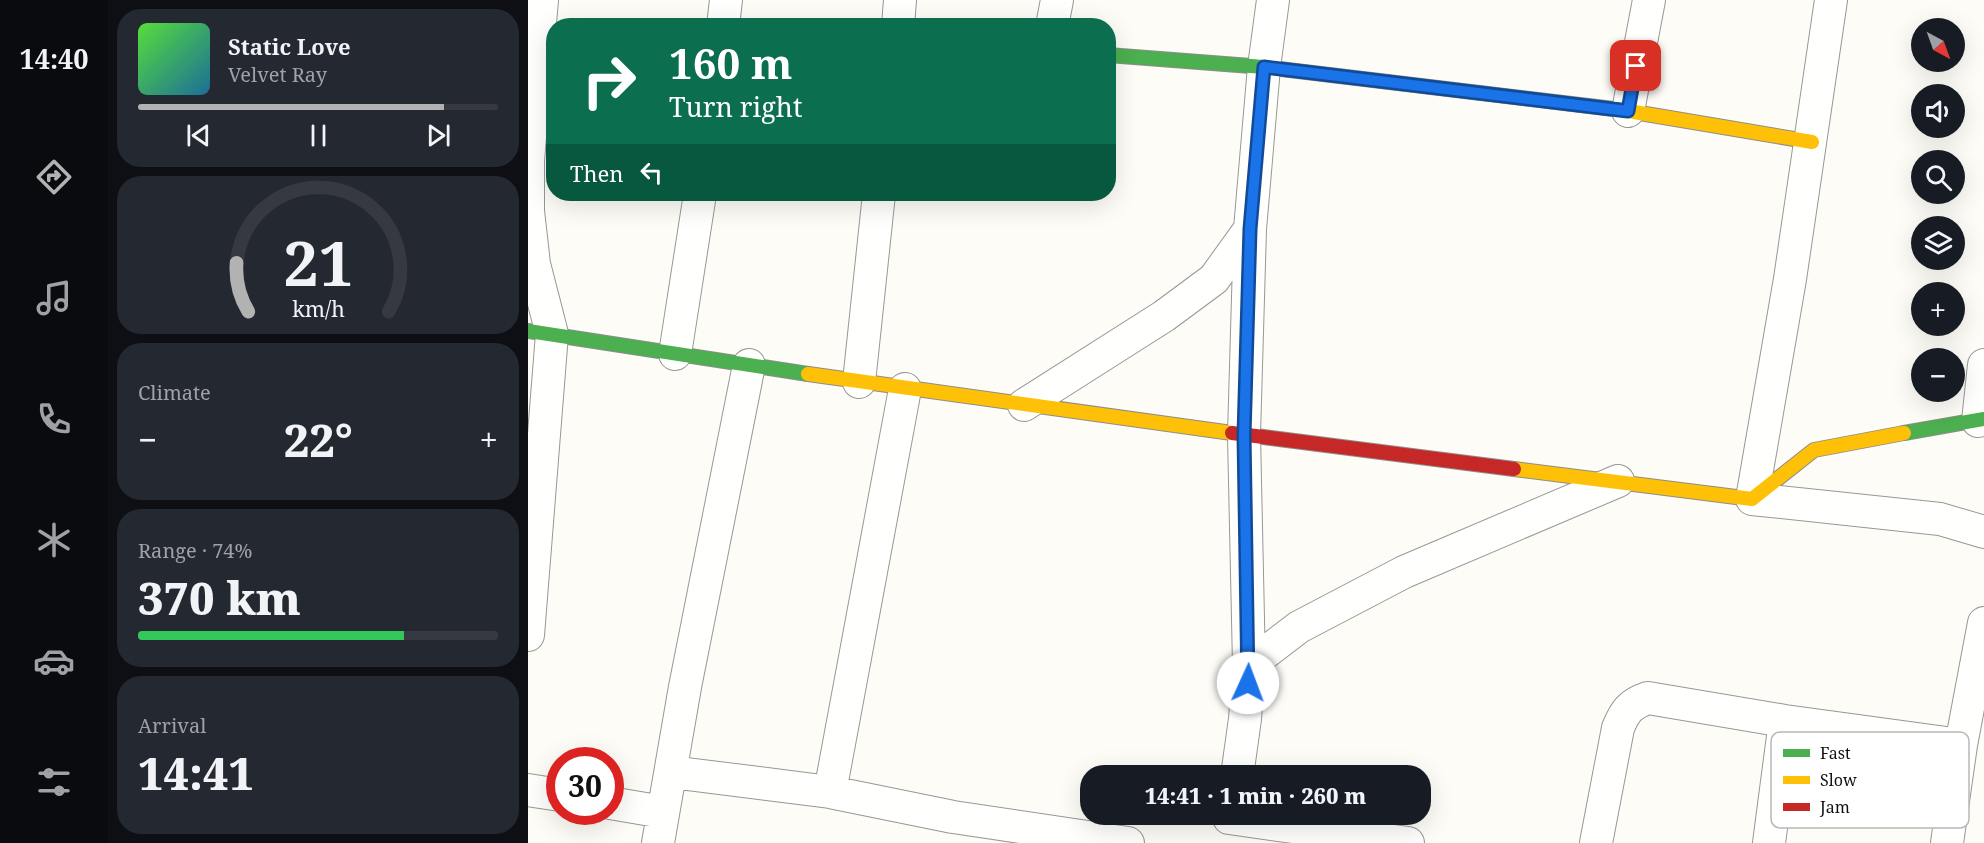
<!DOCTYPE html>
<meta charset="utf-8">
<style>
body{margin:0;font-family:"Noto Serif",serif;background:#242831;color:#f1f3f6;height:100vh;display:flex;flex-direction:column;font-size:22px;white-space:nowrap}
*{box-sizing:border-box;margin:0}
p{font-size:20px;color:#9ea1a6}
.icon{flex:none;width:33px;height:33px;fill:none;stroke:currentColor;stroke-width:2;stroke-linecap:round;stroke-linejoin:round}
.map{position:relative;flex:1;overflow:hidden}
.drawer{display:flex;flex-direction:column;gap:9px;padding:9px;background:#0d0f14;width:420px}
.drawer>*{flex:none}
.top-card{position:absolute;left:18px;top:18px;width:570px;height:183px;border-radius:24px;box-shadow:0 6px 24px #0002;background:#0b6e4f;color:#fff;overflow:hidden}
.needle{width:39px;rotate:139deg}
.tools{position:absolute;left:1383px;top:18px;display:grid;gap:12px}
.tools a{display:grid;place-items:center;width:54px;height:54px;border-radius:50%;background:#171b24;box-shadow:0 6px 24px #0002;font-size:30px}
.speed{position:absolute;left:18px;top:747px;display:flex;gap:12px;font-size:30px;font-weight:700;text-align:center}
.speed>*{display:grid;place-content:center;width:78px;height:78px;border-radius:50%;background:#171b24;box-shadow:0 6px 24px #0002;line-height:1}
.speed .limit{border:9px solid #d22;background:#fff;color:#111}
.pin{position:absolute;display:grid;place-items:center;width:51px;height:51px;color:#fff;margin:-26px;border-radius:12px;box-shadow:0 3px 9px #0006}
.me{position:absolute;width:66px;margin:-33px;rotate:2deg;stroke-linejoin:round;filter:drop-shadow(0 0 4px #0008)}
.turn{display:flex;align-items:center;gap:21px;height:126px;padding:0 24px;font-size:27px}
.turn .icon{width:78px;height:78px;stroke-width:2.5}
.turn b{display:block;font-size:42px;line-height:51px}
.then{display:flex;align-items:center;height:57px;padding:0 24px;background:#0003;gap:12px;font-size:22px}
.big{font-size:45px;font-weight:800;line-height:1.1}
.drawer .card{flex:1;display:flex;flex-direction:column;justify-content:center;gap:9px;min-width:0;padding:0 21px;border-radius:24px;background:#242831}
.drawer .dial{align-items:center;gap:0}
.dial svg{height:156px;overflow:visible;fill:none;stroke:#363941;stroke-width:7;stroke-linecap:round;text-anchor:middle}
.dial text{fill:#f1f3f6;stroke:none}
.song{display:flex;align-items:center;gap:18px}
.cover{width:72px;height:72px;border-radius:9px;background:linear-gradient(135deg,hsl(110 70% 55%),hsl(200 70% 35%))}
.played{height:6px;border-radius:3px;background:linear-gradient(90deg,#b2b2b3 85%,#363941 85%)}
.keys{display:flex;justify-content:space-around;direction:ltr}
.heat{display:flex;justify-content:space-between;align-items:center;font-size:33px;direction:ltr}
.charge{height:9px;border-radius:4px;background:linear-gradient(90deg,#34c759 74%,#363941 0)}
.trip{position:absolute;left:552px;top:765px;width:351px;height:60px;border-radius:24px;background:#171b24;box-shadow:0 6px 24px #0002;font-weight:800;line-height:60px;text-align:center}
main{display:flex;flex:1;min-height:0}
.dock{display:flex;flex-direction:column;width:108px;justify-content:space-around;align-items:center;background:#090b0e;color:#9ea1a6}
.dock .icon{width:42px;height:42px}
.dock .on{color:#b2b2b3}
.dock b{font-size:27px;color:#f1f3f6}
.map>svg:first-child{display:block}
</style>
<main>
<nav class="dock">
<b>14:40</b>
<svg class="icon on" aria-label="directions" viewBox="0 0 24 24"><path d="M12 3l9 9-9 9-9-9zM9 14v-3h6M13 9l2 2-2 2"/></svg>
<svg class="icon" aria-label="music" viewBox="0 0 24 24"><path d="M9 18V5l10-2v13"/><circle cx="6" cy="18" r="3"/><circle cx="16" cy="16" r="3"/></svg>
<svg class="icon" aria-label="phone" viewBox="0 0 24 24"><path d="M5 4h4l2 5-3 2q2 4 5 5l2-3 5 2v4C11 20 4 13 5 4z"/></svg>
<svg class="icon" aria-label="climate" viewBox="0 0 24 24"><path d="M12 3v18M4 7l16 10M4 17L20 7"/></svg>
<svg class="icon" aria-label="car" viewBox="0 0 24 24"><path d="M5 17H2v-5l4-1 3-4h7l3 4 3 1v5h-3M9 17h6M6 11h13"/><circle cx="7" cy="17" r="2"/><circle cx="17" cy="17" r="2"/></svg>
<svg class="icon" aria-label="filters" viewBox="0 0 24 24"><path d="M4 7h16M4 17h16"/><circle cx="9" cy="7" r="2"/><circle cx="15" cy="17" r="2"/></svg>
</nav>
<section class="drawer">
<div class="card">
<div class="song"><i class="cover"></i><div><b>Static Love</b><p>Velvet Ray</p></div></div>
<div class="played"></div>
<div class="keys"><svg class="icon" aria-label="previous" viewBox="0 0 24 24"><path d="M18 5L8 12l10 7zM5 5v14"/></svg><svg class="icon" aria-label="pause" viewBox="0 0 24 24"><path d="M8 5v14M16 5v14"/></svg><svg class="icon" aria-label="next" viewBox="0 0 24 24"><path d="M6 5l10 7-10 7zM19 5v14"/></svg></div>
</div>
<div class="card dial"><svg viewBox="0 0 100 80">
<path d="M14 69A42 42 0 1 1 86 69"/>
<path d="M14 69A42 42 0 0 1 8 44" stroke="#b2b2b3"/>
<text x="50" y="56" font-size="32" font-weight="700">21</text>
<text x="50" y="72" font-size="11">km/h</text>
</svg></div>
<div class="card"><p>Climate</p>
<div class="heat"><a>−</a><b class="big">22°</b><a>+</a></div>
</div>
<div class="card"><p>Range · 74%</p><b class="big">370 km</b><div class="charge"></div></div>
<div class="card"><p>Arrival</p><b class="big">14:41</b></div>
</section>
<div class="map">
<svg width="1456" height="843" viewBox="0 0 1456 843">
<rect width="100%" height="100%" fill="#fdfcf7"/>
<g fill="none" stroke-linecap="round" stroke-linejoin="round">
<g stroke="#979795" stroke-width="34">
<path id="street" d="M1303,0L1262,279L1224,499L1412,519L1456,532
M195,26L198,0
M370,26L372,0
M524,26L529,0
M1100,111L1121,0
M147,354L172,194
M331,382L351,194
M496,405L636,316L686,279L722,229L736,67L745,0
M1450,421L1456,365
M0,635L24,334L6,264L0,211V160L14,0
M721,665L771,627L876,572L1090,481
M143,772L302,792L425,817L600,843
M709,776L717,719L721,665L716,435L722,229
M0,790L32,795
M302,792L377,389
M82,803L135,812
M701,818L880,843
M130,843L157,687L221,365
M1068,843L1090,728C1097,711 1102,704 1120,698L1257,721L1433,745
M1241,843L1257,721
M1419,843L1433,745L1456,623"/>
</g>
<g stroke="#8e8d8b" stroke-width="16">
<path id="fast" d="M580,55L736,67L1094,110
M0,331L280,374
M1376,433L1456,419"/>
</g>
<g stroke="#8e8d8b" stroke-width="16">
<path id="slow" d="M1094,110L1284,142
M280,374L704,433
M986,469L1224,499L1286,450L1376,433"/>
</g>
<g stroke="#8e8d8b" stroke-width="16">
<path id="jam" d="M704,433L986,469"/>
</g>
<use href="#street" stroke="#fffffe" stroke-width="32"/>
<use href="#fast" stroke="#4caf50" stroke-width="14"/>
<use href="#slow" stroke="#ffc107" stroke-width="14"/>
<use href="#jam" stroke="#c62828" stroke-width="14"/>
</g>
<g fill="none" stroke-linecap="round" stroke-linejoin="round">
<g stroke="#114b97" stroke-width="15">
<path id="route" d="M720,683L716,435L722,229L736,67L1100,111L1108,66"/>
</g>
<use href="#route" stroke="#1a73e8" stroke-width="10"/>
</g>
<rect x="1243" y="732" width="198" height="96" rx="9" fill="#fff" stroke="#b8b8b8" stroke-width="1.5"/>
<rect x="1255" y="749" width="27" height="8" fill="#4caf50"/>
<rect x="1255" y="776" width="27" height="8" fill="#ffc107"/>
<rect x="1255" y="803" width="27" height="8" fill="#c62828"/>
<g font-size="16" fill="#111">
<text x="1292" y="759">Fast</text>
<text x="1292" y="786">Slow</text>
<text x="1292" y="813">Jam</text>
</g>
</svg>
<div class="tools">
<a><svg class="needle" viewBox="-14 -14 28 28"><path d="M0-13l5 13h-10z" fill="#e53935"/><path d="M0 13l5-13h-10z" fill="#9ea1a6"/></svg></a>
<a><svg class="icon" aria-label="sound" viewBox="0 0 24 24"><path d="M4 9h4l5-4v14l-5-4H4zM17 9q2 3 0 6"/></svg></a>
<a><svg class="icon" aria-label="search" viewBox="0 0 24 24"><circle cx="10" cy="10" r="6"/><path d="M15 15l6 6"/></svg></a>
<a><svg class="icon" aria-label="layers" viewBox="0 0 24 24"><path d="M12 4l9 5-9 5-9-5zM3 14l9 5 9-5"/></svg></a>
<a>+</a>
<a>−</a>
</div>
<div class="speed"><div class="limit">30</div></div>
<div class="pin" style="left:1108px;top:66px;background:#d93025"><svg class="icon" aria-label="arrive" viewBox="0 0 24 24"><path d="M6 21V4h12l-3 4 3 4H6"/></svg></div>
<svg class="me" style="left:720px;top:683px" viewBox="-20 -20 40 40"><circle r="19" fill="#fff"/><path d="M0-13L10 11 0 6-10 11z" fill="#1a73e8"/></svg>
<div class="trip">14:41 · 1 min · 260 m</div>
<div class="top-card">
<div class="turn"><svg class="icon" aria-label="right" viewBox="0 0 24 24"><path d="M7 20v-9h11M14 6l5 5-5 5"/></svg><div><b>160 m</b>Turn right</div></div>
<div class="then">Then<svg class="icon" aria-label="left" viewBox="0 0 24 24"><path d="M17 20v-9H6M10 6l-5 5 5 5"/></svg></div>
</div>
</div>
</main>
